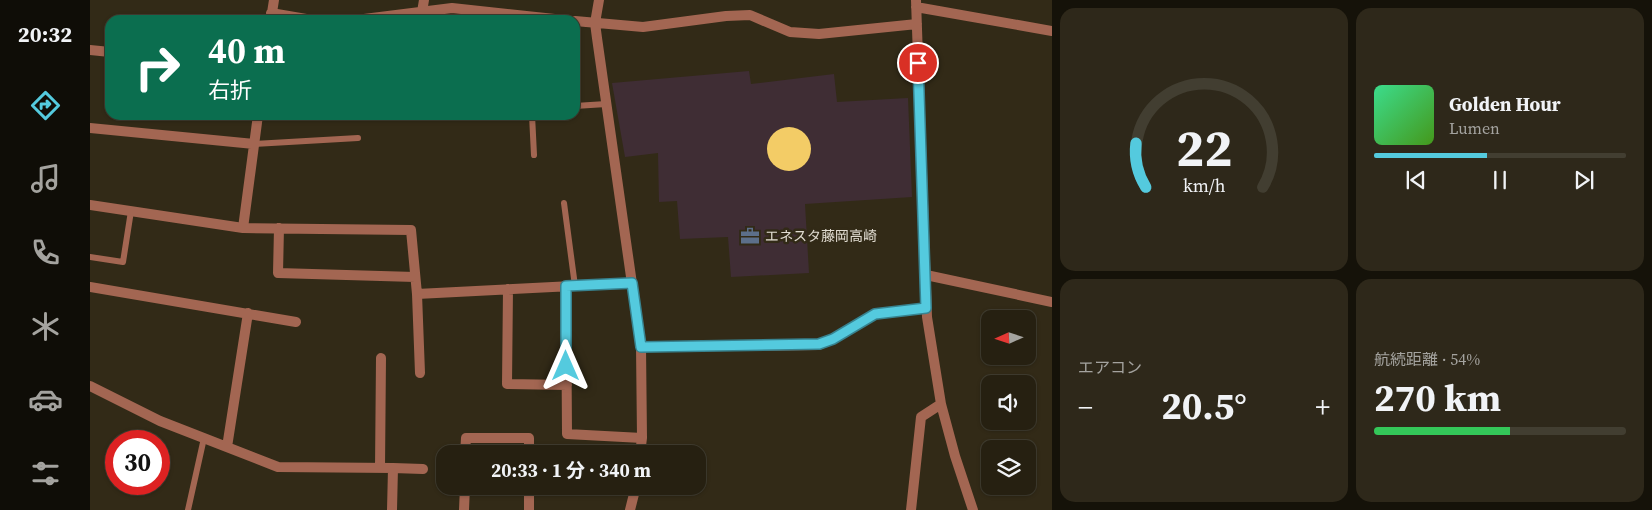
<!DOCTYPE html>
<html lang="ja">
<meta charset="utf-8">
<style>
body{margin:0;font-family:"Source Serif 4","Noto Sans JP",serif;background:#2e281a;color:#f1f3f6;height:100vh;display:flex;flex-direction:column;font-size:19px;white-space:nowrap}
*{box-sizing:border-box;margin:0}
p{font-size:16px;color:#a4a39f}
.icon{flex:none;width:28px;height:28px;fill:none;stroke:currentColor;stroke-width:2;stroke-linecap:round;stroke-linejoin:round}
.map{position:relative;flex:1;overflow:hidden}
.side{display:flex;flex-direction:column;gap:8px;padding:8px;background:#151209;width:600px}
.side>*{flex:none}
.hud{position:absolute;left:15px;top:15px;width:475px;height:105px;border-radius:15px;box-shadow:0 1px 4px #0004,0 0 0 1px #423e31;background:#0b6e4f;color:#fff;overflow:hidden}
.needle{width:32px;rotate:267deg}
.buttons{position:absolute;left:891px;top:310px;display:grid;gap:10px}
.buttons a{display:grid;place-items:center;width:55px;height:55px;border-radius:10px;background:#262011;box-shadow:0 1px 4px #0004,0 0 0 1px #423e31;font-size:25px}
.speed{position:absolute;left:15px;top:430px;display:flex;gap:10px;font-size:25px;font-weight:700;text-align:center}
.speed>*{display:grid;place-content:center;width:65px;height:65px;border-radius:50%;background:#262011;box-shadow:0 1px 4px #0004,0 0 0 1px #423e31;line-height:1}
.speed .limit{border:8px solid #d22;background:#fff;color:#111}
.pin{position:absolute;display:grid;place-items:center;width:42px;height:42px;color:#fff;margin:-21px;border:2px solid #fff;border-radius:50%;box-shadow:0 1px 5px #0007}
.me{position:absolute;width:55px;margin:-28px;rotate:0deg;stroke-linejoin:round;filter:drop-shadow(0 0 4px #0008)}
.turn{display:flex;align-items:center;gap:18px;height:105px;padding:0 20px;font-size:22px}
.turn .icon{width:65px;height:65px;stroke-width:2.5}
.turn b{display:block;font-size:35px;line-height:42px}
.big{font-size:38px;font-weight:700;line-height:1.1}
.side .widget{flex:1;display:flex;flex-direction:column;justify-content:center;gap:8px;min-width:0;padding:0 18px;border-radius:15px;background:#2e281a}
.side .dial{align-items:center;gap:0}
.dial svg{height:130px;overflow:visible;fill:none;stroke:#423e31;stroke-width:7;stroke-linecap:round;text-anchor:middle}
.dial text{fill:#f1f3f6;stroke:none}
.song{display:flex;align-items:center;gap:15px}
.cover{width:60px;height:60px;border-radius:8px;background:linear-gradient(135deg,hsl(150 70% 55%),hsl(100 70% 35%))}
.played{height:5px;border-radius:2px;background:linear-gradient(90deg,#54cade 45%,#423e31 45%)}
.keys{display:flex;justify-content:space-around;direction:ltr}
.heat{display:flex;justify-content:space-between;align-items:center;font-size:28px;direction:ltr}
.charge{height:8px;border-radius:4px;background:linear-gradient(90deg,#34c759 54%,#423e31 0)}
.side .tiles{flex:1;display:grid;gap:8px;grid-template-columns:repeat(2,1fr)}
.trip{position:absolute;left:346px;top:445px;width:270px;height:50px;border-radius:15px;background:#262011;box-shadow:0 1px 4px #0004,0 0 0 1px #423e31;font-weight:700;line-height:50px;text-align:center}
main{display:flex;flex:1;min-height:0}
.menu{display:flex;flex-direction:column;width:90px;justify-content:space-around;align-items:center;background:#0f0d07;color:#a4a39f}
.menu .icon{width:35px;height:35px}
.menu .selected{color:#54cade}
.menu b{font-size:22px;color:#f1f3f6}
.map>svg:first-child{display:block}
</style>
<main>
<nav class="menu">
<b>20:32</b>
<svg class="icon selected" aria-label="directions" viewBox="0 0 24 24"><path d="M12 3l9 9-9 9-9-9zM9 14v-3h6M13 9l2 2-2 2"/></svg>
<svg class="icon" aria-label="music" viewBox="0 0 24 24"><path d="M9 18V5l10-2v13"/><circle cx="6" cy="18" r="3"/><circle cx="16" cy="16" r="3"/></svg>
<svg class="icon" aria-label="phone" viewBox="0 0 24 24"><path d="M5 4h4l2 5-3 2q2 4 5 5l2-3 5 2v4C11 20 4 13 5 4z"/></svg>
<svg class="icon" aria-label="climate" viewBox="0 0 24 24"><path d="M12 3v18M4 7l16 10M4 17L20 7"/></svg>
<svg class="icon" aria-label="car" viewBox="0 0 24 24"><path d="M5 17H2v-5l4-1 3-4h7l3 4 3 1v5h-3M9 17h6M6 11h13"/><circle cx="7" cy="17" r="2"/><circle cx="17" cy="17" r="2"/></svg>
<svg class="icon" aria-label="filters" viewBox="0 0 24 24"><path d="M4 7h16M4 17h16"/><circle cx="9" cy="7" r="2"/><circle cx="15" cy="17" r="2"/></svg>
</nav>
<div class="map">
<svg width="962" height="510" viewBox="0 0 962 510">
<rect width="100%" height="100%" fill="#322a17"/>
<path fill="#3f2d34" d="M659,71L661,84L744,74L747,102L818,98L822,197L715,204L719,273L641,277L638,237L590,239L587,201L569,202L568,153L535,157L522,83Z"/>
<path fill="#f3cc66" d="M677 149a22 22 0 1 1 44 0a22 22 0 1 1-44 0Z"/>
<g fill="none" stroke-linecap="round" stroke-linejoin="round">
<path stroke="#a36652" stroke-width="6" d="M485,106L516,104
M442,115L444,155
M164,144L268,138
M474,203L485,286
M0,257L33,262L41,211
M98,510L114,438"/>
<path stroke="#a36652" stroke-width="10" d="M509,0L505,23L507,38L551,347L552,438L550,454
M826,0L837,317L851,404L865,456L883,510
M826,7L962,31
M332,12L334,0
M181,13L222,20H266L362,8L474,20
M181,19L184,0
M485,21L553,27L636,16L660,15L700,32L729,34L827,24
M0,50L20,52
M0,128L164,144
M0,205L153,228L168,115
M153,228L321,230L327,294L542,283
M189,228L188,273L325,277
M836,275L962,302
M0,287L206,322
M476,287L477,434L552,438
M418,289L417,384L477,385
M327,294L330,373
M551,347L729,345L743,339L785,314L837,308
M0,386L70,421L188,467L303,468L302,510
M137,447L158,313
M375,454L376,438H439V454
M290,468L291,358
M303,468L333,469
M374,510L375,486
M439,510V486
M540,510L546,486
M821,510L831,417L851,404"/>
</g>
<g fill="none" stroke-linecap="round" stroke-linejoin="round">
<g stroke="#378390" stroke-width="12">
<path id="route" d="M476,366V286L542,283L551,347L729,344L743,339L785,314L836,308L828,63"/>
</g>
<use href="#route" stroke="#54cade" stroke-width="9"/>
</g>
<defs>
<g id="office-bare" transform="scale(1.5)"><path d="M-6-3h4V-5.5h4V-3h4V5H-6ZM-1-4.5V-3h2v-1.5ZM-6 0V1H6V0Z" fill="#5c6f8a" stroke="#322a17" stroke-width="2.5" paint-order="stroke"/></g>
</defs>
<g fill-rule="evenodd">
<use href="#office-bare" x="660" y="236"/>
</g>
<g text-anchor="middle" stroke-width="5" stroke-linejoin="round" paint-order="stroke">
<g font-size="14" fill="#e0dbd0" stroke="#322a17" text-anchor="start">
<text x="675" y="241">エネスタ藤岡高崎</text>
</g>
</g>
</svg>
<div class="buttons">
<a><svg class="needle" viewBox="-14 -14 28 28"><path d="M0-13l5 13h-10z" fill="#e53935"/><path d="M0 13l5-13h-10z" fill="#a4a39f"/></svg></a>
<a><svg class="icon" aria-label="sound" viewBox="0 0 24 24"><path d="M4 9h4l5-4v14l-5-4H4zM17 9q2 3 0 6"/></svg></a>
<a><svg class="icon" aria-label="layers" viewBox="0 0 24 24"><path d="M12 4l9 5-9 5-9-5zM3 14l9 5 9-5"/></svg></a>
</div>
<div class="speed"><div class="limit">30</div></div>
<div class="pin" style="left:828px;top:63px;background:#d93025"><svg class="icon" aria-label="arrive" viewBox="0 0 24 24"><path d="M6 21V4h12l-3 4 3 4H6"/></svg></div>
<svg class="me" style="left:476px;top:366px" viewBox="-20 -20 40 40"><path d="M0-17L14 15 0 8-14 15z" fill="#54cade" stroke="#fff" stroke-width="4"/></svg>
<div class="trip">20:33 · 1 分 · 340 m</div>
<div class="hud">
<div class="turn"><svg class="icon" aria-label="right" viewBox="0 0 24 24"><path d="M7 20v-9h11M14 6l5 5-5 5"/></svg><div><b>40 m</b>右折</div></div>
</div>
</div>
<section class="side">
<div class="tiles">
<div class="widget dial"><svg viewBox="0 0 100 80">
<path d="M14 69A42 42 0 1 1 86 69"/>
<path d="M14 69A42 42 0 0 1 8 42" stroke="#54cade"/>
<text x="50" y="56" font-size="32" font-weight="700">22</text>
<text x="50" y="72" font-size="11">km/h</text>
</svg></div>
<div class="widget">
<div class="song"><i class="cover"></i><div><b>Golden Hour</b><p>Lumen</p></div></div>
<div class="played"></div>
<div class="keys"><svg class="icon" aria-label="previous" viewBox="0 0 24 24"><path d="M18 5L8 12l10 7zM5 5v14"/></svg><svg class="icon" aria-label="pause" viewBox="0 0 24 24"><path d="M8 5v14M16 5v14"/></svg><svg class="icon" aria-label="next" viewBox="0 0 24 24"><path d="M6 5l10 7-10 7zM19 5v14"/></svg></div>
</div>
<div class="widget"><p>エアコン</p>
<div class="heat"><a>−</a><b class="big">20.5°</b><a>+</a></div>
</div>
<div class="widget"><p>航続距離 · 54%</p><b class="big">270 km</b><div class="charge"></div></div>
</div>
</section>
</main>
